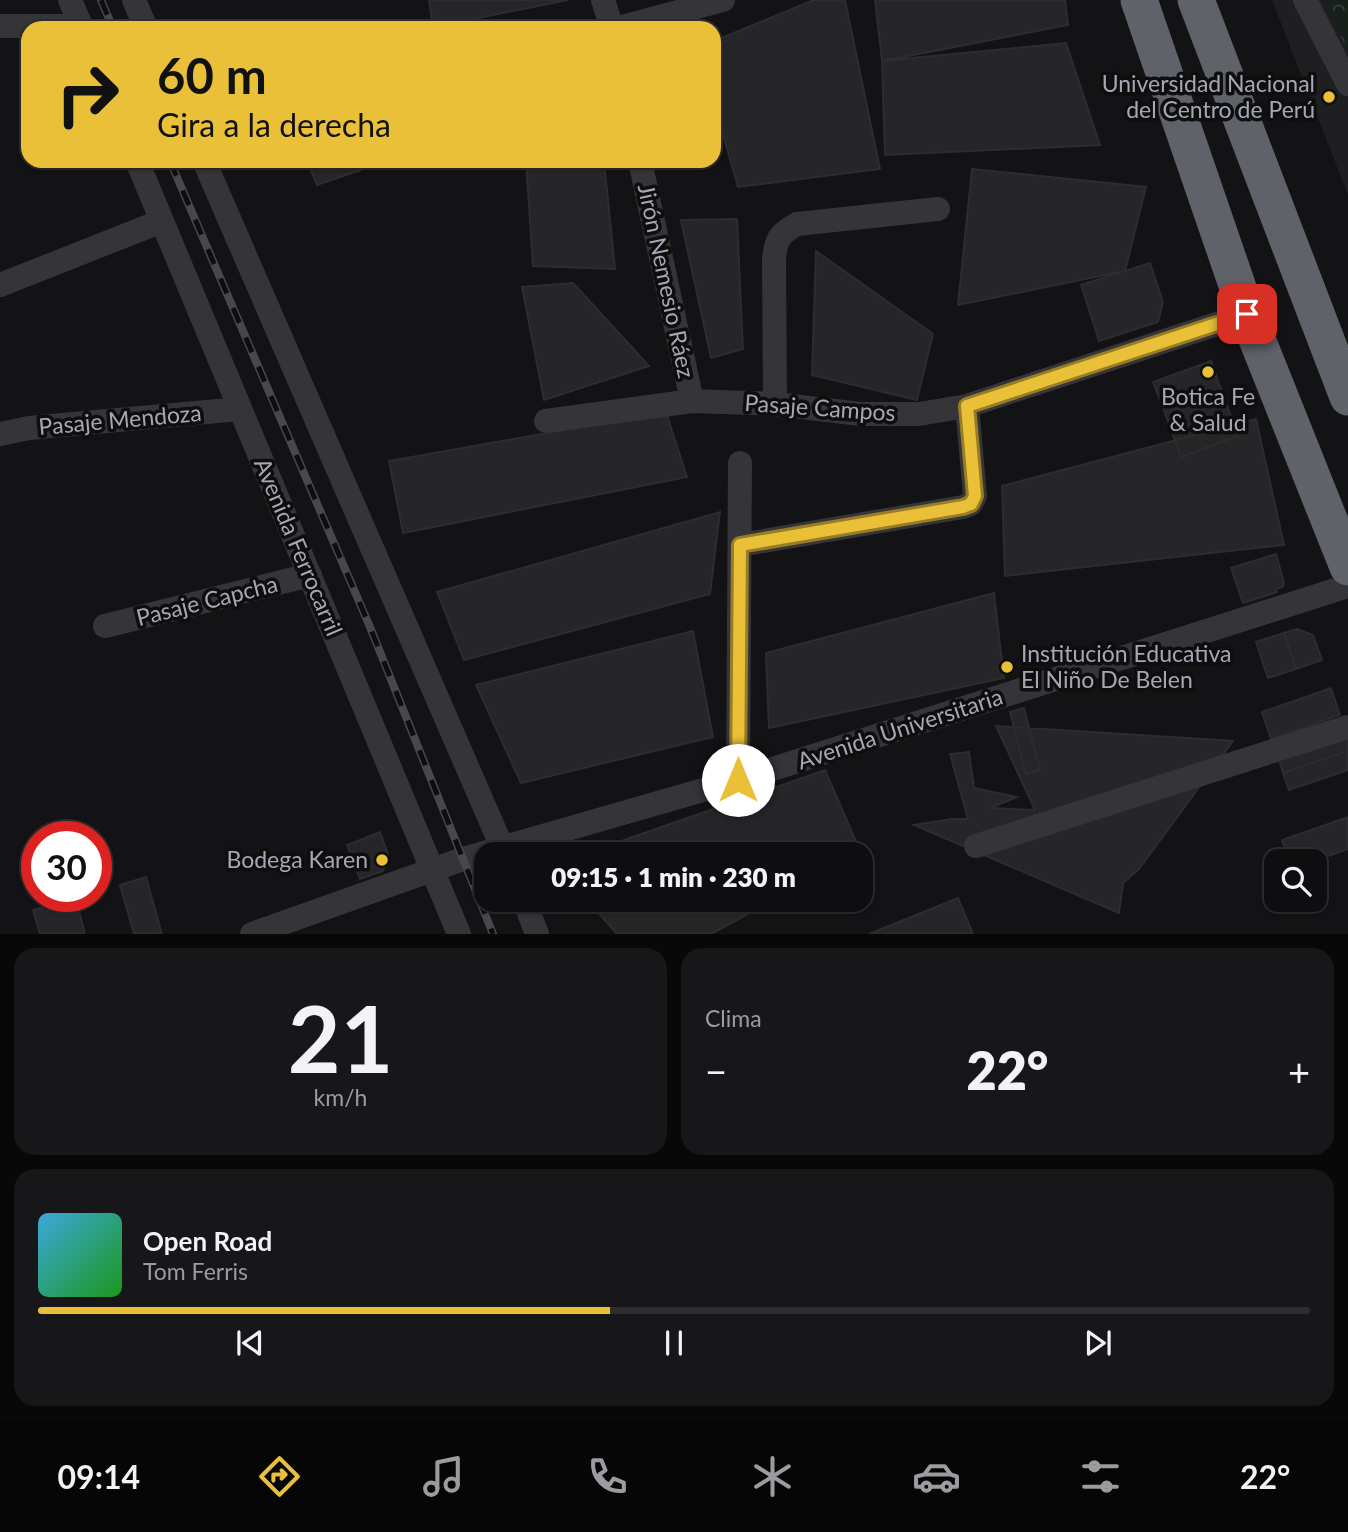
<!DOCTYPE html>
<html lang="es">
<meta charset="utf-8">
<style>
body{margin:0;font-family:Lato,sans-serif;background:#171719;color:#f1f3f6;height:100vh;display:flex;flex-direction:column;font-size:26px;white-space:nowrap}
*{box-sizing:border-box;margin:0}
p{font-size:23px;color:#9b9c9f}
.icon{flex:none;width:38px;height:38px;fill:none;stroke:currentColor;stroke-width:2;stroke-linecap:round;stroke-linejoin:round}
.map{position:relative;height:934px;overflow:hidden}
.side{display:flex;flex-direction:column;gap:14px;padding:14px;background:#080809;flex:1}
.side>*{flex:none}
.top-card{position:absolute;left:21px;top:21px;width:700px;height:147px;border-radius:21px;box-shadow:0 2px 5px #0004,0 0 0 2px #2e2e30;background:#e9c037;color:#111;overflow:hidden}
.controls{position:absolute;left:1264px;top:849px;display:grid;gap:14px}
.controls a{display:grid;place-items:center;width:63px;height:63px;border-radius:14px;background:#0e0e10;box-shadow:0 2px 5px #0004,0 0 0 2px #2e2e30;font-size:35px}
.speed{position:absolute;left:21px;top:821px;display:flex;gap:14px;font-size:35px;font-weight:700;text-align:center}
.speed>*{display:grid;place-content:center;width:91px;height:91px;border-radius:50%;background:#0e0e10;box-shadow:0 2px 5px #0004,0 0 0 2px #2e2e30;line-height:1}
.speed .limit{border:10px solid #d22;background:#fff;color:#111}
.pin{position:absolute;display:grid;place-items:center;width:60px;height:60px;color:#fff;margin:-30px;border-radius:14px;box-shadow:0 4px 10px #0006}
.me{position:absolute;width:77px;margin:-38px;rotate:0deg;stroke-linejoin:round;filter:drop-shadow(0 0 5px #0008)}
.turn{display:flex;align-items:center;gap:24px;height:147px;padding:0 21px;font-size:32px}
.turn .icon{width:91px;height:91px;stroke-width:2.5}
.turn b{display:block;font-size:49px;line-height:60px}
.big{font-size:52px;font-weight:800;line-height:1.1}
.side .tile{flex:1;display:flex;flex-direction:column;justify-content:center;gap:10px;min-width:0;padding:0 24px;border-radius:21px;background:#171719}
.side .dial{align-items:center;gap:0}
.dial b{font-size:91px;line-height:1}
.song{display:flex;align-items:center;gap:21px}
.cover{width:84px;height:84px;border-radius:10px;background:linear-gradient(135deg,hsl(200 70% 55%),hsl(120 70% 35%))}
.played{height:7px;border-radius:4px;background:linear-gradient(90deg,#e9c037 45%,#2e2e30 45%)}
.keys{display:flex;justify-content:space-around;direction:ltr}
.heat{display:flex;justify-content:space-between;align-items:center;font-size:38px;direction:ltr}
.side .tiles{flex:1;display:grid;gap:14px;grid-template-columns:1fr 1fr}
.tile:last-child{grid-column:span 2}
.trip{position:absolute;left:474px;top:842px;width:399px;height:70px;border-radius:21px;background:#0e0e10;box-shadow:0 2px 5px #0004,0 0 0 2px #2e2e30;font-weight:800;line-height:70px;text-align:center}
.tabs{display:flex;height:112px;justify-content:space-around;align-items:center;background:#060606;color:#9b9c9f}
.tabs .icon{width:49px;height:49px}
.tabs .active{color:#e9c037}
.tabs b{font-size:32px;color:#f1f3f6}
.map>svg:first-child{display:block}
</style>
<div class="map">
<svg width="1348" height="934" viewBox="0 0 1348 934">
<defs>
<pattern id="forest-crowns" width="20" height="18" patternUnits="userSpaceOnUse" patternTransform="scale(1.75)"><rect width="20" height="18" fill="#191f1b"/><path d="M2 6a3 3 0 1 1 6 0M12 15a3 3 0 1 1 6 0" fill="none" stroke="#373d3a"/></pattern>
</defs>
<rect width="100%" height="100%" fill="#131315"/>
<path fill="#1f1f21" d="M1272,0H1348V195Z"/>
<path fill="url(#forest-crowns)" d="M1321,0H1348V50L1323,6Z"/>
<path fill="#262629" stroke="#2d2d30" stroke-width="2" d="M429,0H568L433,27Z
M814,0H845L880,169L738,187L714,103V41Z
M875,0H1065L1068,25L882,61Z
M1066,43L1100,145L885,155L882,61Z
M307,161H387L317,185Z
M526,161H604L615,269L533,266Z
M972,169L1146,187L1125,271L958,305Z
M737,219L743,349L711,358L681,220Z
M816,251L933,334L917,400L812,375Z
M1150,263L1163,302L1158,322L1099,341L1081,285Z
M573,283L649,366L544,400L522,287Z
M1211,361L1222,392L1165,413L1153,382Z
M1222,392L1238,436L1181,457L1165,413Z
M666,412L687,477L403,533L389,461Z
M1256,419L1284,545L1005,576L1002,486Z
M720,512L710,594L464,660L437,592Z
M1276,554L1284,582L1283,587L1276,589L1277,592L1243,603L1231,568Z
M994,593L1004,678L769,728L766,653Z
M1297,629L1313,635L1322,660L1296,669L1284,633Z
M693,631L713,737L521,783L476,685Z
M1284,633L1296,669L1268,678L1256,642Z
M1331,688L1340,715L1271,739L1262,712Z
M1024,708L1040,770L1026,774L1010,712Z
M996,726L1233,741L1139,869L1123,883L1119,913L914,825L952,819H968L950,754L969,752L974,788L1017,797L990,808L1035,810Z
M1348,736V751L1283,773L1277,752Z
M1348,751V770L1289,790L1283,773Z
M825,770L861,853L859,854H584Z
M1348,817V849L1314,861H1290L1282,840Z
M380,832L388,854L383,871L360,879L347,845Z
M146,877L162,934H134L120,885Z
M958,898L973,934H869Z
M76,899L85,934H40L33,910Z
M534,900H555L536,905Z
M587,900H774L711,934H617Z"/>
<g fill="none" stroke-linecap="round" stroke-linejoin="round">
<path stroke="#343439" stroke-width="24" d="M70,0L82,28
M134,0L146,28
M603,0L612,28
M1305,0L1348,84
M0,26H81
M618,28L723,0
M137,161L459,934
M204,161L505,854
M640,161L692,401
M0,285L162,221
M775,404L774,259C776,239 779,234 797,224L938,209
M546,421L692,401L775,404L861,414H919L967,406L1247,314
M0,434L29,428L240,409
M740,545L963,507L971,504L975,496L967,406
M105,626L310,575
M738,780L740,463
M976,846L1348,727
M524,900L537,934
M252,934L463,859L738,780L1348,586"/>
<path stroke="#60626a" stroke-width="37" d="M1139,0L1247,314L1348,567
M1196,0L1348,397"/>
<g stroke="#47484e" stroke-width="8">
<path id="rail" d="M101,0L113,28
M170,161L370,627L493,934"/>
</g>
<use href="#rail" stroke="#0e0e0f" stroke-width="5" stroke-dasharray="16" stroke-linecap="butt"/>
</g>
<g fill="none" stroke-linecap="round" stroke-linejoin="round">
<g stroke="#977d24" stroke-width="18">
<path id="route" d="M738,780L740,545L963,507L971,504L975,496L967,406L1247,314"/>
</g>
<use href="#route" stroke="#e9c037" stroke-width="12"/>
</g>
<g fill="#e9c037" stroke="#0e0e0f" stroke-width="2.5">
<circle cx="1329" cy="97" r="7"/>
<circle cx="1208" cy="372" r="7"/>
<circle cx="1007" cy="667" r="7"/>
<circle cx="382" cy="860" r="7"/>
</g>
<g text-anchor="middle" stroke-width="7" stroke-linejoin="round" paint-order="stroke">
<g font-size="23" fill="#a5a8b4" stroke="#0e0e0f" text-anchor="end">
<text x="1315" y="92">Universidad Nacional<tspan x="1315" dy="26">del Centro de Perú</tspan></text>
<text x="1208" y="405" text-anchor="middle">Botica Fe<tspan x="1208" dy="26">&amp; Salud</tspan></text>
<text x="1021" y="662" text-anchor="start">Institución Educativa<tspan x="1021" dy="26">El Niño De Belen</tspan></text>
<text x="368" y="868">Bodega Karen</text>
</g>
<g font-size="23" fill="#a5a8b4" stroke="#0e0e0f">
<text transform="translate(666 281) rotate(78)" y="8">Jirón Nemesio Ráez</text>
<text transform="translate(820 408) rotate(4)" y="8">Pasaje Campos</text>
<text transform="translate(120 420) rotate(-5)" y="8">Pasaje Mendoza</text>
<text transform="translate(298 547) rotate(67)" y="8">Avenida Ferrocarril</text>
<text transform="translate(207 601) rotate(-14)" y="8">Pasaje Capcha</text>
<text transform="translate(900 729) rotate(-18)" y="8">Avenida Universitaria</text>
</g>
</g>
</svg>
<div class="controls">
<a><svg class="icon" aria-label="search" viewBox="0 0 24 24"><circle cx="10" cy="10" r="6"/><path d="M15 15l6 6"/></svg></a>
</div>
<div class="speed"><div class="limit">30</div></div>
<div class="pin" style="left:1247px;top:314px;background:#d93025"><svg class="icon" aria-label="arrive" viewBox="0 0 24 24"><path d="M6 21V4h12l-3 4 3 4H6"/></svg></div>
<svg class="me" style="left:738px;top:780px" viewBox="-20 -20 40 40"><circle r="19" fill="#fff"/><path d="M0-13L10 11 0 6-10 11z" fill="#e9c037"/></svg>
<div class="trip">09:15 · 1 min · 230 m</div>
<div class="top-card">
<div class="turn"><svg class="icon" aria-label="right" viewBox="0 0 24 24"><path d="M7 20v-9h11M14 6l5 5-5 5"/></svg><div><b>60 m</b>Gira a la derecha</div></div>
</div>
</div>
<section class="side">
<div class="tiles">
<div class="tile dial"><b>21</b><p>km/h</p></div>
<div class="tile"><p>Clima</p>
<div class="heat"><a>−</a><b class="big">22°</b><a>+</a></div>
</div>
<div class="tile">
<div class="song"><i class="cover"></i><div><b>Open Road</b><p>Tom Ferris</p></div></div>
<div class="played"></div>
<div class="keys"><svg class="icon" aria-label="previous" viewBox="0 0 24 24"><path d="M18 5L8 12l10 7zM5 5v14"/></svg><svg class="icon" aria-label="pause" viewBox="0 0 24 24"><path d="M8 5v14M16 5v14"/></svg><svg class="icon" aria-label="next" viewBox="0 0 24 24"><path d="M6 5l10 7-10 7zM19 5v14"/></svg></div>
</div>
</div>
</section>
<nav class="tabs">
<b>09:14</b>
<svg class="icon active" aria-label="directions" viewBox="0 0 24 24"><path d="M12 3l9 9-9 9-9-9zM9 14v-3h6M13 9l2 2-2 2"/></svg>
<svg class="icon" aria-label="music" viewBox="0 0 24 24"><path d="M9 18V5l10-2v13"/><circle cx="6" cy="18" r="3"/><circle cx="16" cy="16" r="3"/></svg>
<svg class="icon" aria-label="phone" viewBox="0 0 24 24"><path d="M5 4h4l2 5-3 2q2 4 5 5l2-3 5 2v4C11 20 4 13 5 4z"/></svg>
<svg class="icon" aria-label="climate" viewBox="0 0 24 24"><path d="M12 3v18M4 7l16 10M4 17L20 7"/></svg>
<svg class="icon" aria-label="car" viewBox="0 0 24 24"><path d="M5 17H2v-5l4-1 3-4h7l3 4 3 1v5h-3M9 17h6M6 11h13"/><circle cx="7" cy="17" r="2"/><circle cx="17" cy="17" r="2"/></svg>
<svg class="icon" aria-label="filters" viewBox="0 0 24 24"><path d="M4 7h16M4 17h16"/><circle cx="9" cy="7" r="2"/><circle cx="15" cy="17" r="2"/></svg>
<b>22°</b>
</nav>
